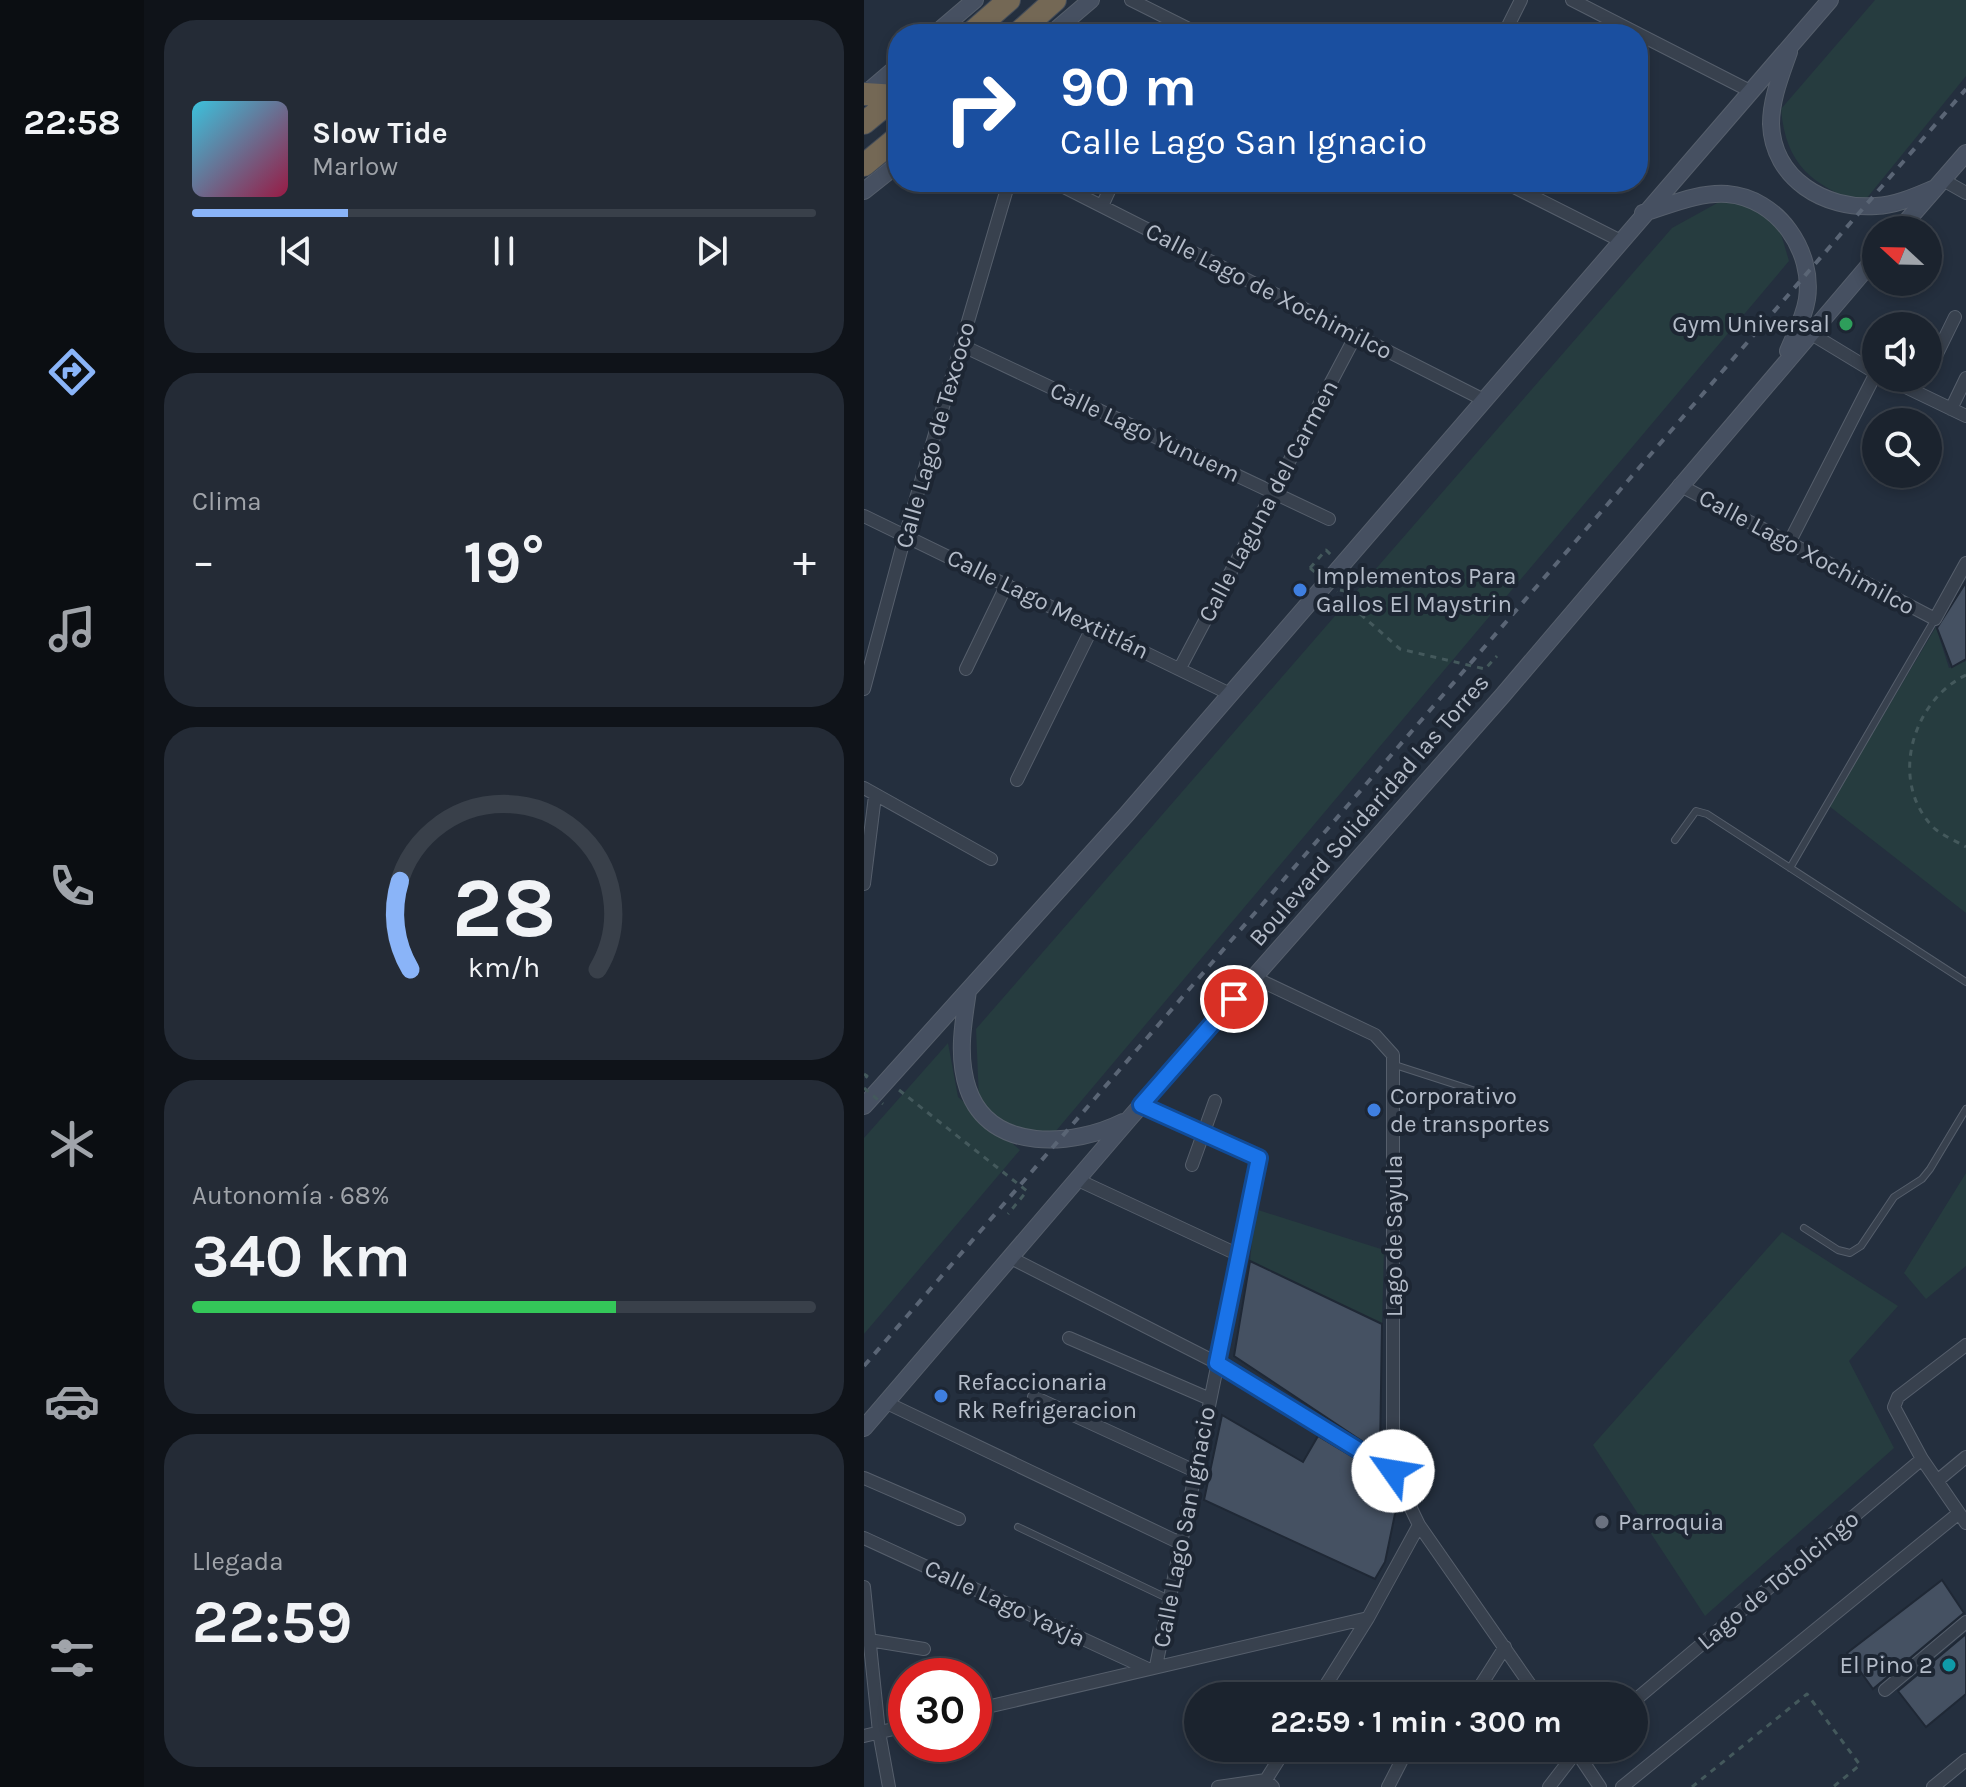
<!DOCTYPE html>
<html lang="es">
<meta charset="utf-8">
<style>
body{margin:0;font-family:Karla,sans-serif;background:#242b36;color:#f1f3f6;height:100vh;display:flex;flex-direction:column;font-size:30px;white-space:nowrap}
*{box-sizing:border-box;margin:0}
p{font-size:26px;color:#a0a4aa}
.icon{flex:none;width:44px;height:44px;fill:none;stroke:currentColor;stroke-width:2;stroke-linecap:round;stroke-linejoin:round}
.map{position:relative;flex:1;overflow:hidden}
.details{display:flex;flex-direction:column;gap:20px;padding:20px;background:#0f1319;width:720px}
.details>*{flex:none}
.top-card{position:absolute;left:24px;top:24px;width:760px;height:168px;border-radius:32px;box-shadow:0 4px 12px #0003,0 0 0 2px #39404a;background:#1a4fa0;color:#fff;overflow:hidden}
.needle{width:52px;rotate:292deg}
.controls{position:absolute;left:998px;top:216px;display:grid;gap:16px}
.controls a{display:grid;place-items:center;width:80px;height:80px;border-radius:50%;background:#1b232e;box-shadow:0 4px 12px #0003,0 0 0 2px #39404a;font-size:40px}
.speed{position:absolute;left:24px;top:1658px;display:flex;gap:16px;font-size:40px;font-weight:700;text-align:center}
.speed>*{display:grid;place-content:center;width:104px;height:104px;border-radius:50%;background:#1b232e;box-shadow:0 4px 12px #0003,0 0 0 2px #39404a;line-height:1}
.speed .limit{border:12px solid #d22;background:#fff;color:#111}
.pin{position:absolute;display:grid;place-items:center;width:68px;height:68px;color:#fff;margin:-34px;border:4px solid #fff;border-radius:50%;box-shadow:0 2px 8px #0007}
.me{position:absolute;width:88px;margin:-44px;rotate:302deg;stroke-linejoin:round;filter:drop-shadow(0 0 6px #0008)}
.turn{display:flex;align-items:center;gap:28px;height:168px;padding:0 40px;font-size:36px}
.turn .icon{width:104px;height:104px;stroke-width:2.5}
.turn b{display:block;font-size:56px;line-height:68px}
.big{font-size:60px;font-weight:700;line-height:1.1}
.details .widget{flex:1;display:flex;flex-direction:column;justify-content:center;gap:12px;min-width:0;padding:0 28px;border-radius:32px;background:#242b36}
.details .dial{align-items:center;gap:0}
.dial svg{height:208px;overflow:visible;fill:none;stroke:#39404a;stroke-width:7;stroke-linecap:round;text-anchor:middle}
.dial text{fill:#f1f3f6;stroke:none}
.song{display:flex;align-items:center;gap:24px}
.cover{width:96px;height:96px;border-radius:12px;background:linear-gradient(135deg,hsl(190 70% 55%),hsl(340 70% 35%))}
.played{height:8px;border-radius:4px;background:linear-gradient(90deg,#8ab4f8 25%,#39404a 25%)}
.keys{display:flex;justify-content:space-around;direction:ltr}
.heat{display:flex;justify-content:space-between;align-items:center;font-size:44px;direction:ltr}
.charge{height:12px;border-radius:6px;background:linear-gradient(90deg,#34c759 68%,#39404a 0)}
.trip{position:absolute;left:320px;top:1682px;width:464px;height:80px;border-radius:40px;background:#1b232e;box-shadow:0 4px 12px #0003,0 0 0 2px #39404a;font-weight:700;line-height:80px;text-align:center}
main{display:flex;flex:1;min-height:0}
.menu{display:flex;flex-direction:column;width:144px;justify-content:space-around;align-items:center;background:#0b0e12;color:#a0a4aa}
.menu .icon{width:56px;height:56px}
.menu .selected{color:#8ab4f8}
.menu b{font-size:36px;color:#f1f3f6}
.map>svg:first-child{display:block}
</style>
<main>
<nav class="menu">
<b>22:58</b>
<svg class="icon selected" aria-label="directions" viewBox="0 0 24 24"><path d="M12 3l9 9-9 9-9-9zM9 14v-3h6M13 9l2 2-2 2"/></svg>
<svg class="icon" aria-label="music" viewBox="0 0 24 24"><path d="M9 18V5l10-2v13"/><circle cx="6" cy="18" r="3"/><circle cx="16" cy="16" r="3"/></svg>
<svg class="icon" aria-label="phone" viewBox="0 0 24 24"><path d="M5 4h4l2 5-3 2q2 4 5 5l2-3 5 2v4C11 20 4 13 5 4z"/></svg>
<svg class="icon" aria-label="climate" viewBox="0 0 24 24"><path d="M12 3v18M4 7l16 10M4 17L20 7"/></svg>
<svg class="icon" aria-label="car" viewBox="0 0 24 24"><path d="M5 17H2v-5l4-1 3-4h7l3 4 3 1v5h-3M9 17h6M6 11h13"/><circle cx="7" cy="17" r="2"/><circle cx="17" cy="17" r="2"/></svg>
<svg class="icon" aria-label="filters" viewBox="0 0 24 24"><path d="M4 7h16M4 17h16"/><circle cx="9" cy="7" r="2"/><circle cx="15" cy="17" r="2"/></svg>
</nav>
<section class="details">
<div class="widget">
<div class="song"><i class="cover"></i><div><b>Slow Tide</b><p>Marlow</p></div></div>
<div class="played"></div>
<div class="keys"><svg class="icon" aria-label="previous" viewBox="0 0 24 24"><path d="M18 5L8 12l10 7zM5 5v14"/></svg><svg class="icon" aria-label="pause" viewBox="0 0 24 24"><path d="M8 5v14M16 5v14"/></svg><svg class="icon" aria-label="next" viewBox="0 0 24 24"><path d="M6 5l10 7-10 7zM19 5v14"/></svg></div>
</div>
<div class="widget"><p>Clima</p>
<div class="heat"><a>−</a><b class="big">19°</b><a>+</a></div>
</div>
<div class="widget dial"><svg viewBox="0 0 100 80">
<path d="M14 69A42 42 0 1 1 86 69"/>
<path d="M14 69A42 42 0 0 1 10 35" stroke="#8ab4f8"/>
<text x="50" y="56" font-size="32" font-weight="700">28</text>
<text x="50" y="72" font-size="11">km/h</text>
</svg></div>
<div class="widget"><p>Autonomía · 68%</p><b class="big">340 km</b><div class="charge"></div></div>
<div class="widget"><p>Llegada</p><b class="big">22:59</b></div>
</section>
<div class="map">
<svg width="1102" height="1787" viewBox="0 0 1102 1787">
<rect width="100%" height="100%" fill="#242f3e"/>
<path fill="#263c3f" d="M1011,0H1102V76L998,204C948,184 922,166 917,109Z
M866,196L912,217L925,261L186,1138L146,1128L115,1101L112,1029L808,228Z
M1072,627L1085,668L1102,661V913L965,806Z
M84,1043L94,1097L156,1150L0,1334V1138Z
M1102,1173V1266L1062,1299L1040,1273Z
M391,1209L520,1250L518,1324L386,1261Z
M918,1232L1034,1306L985,1361L1030,1448L841,1616L729,1445Z"/>
<path fill="#455162" stroke="#1f2835" stroke-width="2" d="M1102,582V659L1088,667L1073,628Z
M386,1261L518,1324L516,1453L370,1356Z
M358,1415L439,1462L454,1436L522,1477L531,1514L521,1562L511,1579L340,1500Z
M1078,1580L1100,1613L1009,1689L983,1653Z
M1102,1634V1694L1062,1727L1034,1691Z"/>
<g fill="none" stroke-linecap="round" stroke-linejoin="round">
<g stroke="#565f6c" stroke-width="8">
<path id="lane" d="M811,840L832,811L843,814L1102,982
M926,868L1071,619
M531,1065L633,1098
M940,1228L974,1250L986,1253L997,1246L1030,1197L1058,1179L1066,1169L1102,1109
M154,1527L305,1599"/>
</g>
<g stroke="#565f6c" stroke-width="14">
<path id="street" d="M267,0L335,34
M708,0L886,91
M640,34L657,0
M1079,180L1102,193
M190,182L620,400
M640,182L755,240
M238,206L249,182
M946,333L1012,373
M97,345L465,519
M1064,372L1091,317
M1023,378L1102,416
M1087,409L1102,378
M815,485L1071,619L1102,563
M0,516L366,694
M925,543L1012,373
M316,668L492,335
M102,669L143,584
M0,689L41,536L145,182
M153,780L229,626
M0,788L127,859
M0,884L11,796
M389,977L511,1035L529,1055V1471L555,1525L674,1696
M277,1105L391,1155L395,1161L292,1666
M328,1165L351,1101
M214,1180L375,1255
M147,1258L353,1363L529,1471
M205,1338L346,1399
M1102,1345L1034,1397L1030,1407L1058,1459L1102,1523
M170,1397L331,1471
M23,1403L316,1543
M0,1478L95,1519
M1073,1481L1102,1457
M0,1538L282,1668
M0,1587L15,1732L25,1787
M5,1640L60,1649
M1021,1690L1102,1622
M455,1696L504,1618L555,1525
M571,1696L582,1690L596,1696
M610,1696L641,1647
M770,1701L1058,1459
M110,1710L504,1618
M0,1736L42,1726
M710,1748L736,1787
M572,1756L578,1748
M398,1786L422,1748
M354,1787L402,1780L409,1787
M524,1787L544,1748
M685,1787L715,1748
M758,1787L1095,1513
M1069,1787L1102,1760"/>
</g>
<g stroke="#565f6c" stroke-width="18">
<path id="secondary" d="M71,34L111,0
M187,34L227,0
M925,52C917,75 907,99 907,124C909,179 961,210 1012,206C1033,205 1052,196 1071,188
M0,95L34,66
M0,191L34,164
M779,213C806,205 835,192 863,194C914,198 950,251 943,299C940,318 931,334 924,351
M1035,230L1102,153
M104,991C99,1024 93,1057 104,1089C126,1154 211,1146 259,1122
M0,1106L262,815L966,0
M0,1428L265,1119L639,695L1012,257"/>
</g>
<g stroke="#434c59" stroke-width="24">
<path id="highway" d="M106,34L145,0
M153,34L191,0
M1,94L33,96
M0,123L34,95
M0,165L34,137"/>
</g>
<path stroke="#44595c" stroke-width="3" stroke-dasharray="6 6" stroke-linecap="butt" d="M446,568L462,550L468,556
M476,590L485,592L486,605L536,649L621,669L633,656
M1102,675C1048,701 1024,782 1070,828C1079,836 1092,841 1102,847
M0,1074L3,1076L0,1080
M35,1090L163,1191L144,1214
M828,1787L943,1694L996,1765L969,1787"/>
<use href="#lane" stroke="#38414e" stroke-width="6"/>
<use href="#street" stroke="#38414e" stroke-width="12"/>
<use href="#secondary" stroke="#465061" stroke-width="16"/>
<use href="#highway" stroke="#746855" stroke-width="22"/>
<path stroke="#5a6575" stroke-width="4" stroke-dasharray="8 8" stroke-linecap="butt" d="M0,1366L1102,89"/>
<path stroke="#44595c" stroke-width="3" stroke-dasharray="6 6" stroke-linecap="butt" d="M446,568L473,592
M0,1088L19,1104"/>
</g>
<g fill="none" stroke-linecap="round" stroke-linejoin="round">
<g stroke="#114b97" stroke-width="20">
<path id="route" d="M370,999L277,1105L395,1158L353,1363L529,1471"/>
</g>
<use href="#route" stroke="#1a73e8" stroke-width="14"/>
</g>
<circle fill="#2e9e5b" stroke="#1d2633" stroke-width="3" cx="982" cy="324" r="8"/>
<g fill="#3f7fe0" stroke="#1d2633" stroke-width="3">
<circle cx="436" cy="590" r="8"/>
<circle cx="510" cy="1110" r="8"/>
<circle cx="77" cy="1396" r="8"/>
</g>
<circle fill="#6b7280" stroke="#1d2633" stroke-width="3" cx="738" cy="1522" r="8"/>
<circle fill="#0f9aa8" stroke="#1d2633" stroke-width="3" cx="1085" cy="1665" r="8"/>
<g text-anchor="middle" stroke-width="8" stroke-linejoin="round" paint-order="stroke">
<g font-size="24" fill="#b4bcc9" stroke="#1d2633">
<text transform="translate(405 291) rotate(27)" y="8">Calle Lago de Xochimilco</text>
<text transform="translate(281 432) rotate(25)" y="8">Calle Lago Yunuem</text>
<text transform="translate(71 435) rotate(-74)" y="8">Calle Lago de Texcoco</text>
<text transform="translate(404 501) rotate(-62)" y="8">Calle Laguna del Carmen</text>
<text transform="translate(943 552) rotate(28)" y="8">Calle Lago Xochimilco</text>
<text transform="translate(184 604) rotate(26)" y="8">Calle Lago Mextitlán</text>
<text transform="translate(505 810) rotate(-49)" y="8">Boulevard Solidaridad las Torres</text>
<text transform="translate(530 1236) rotate(-90)" y="8">Lago de Sayula</text>
<text transform="translate(320 1527) rotate(-79)" y="8">Calle Lago San Ignacio</text>
<text transform="translate(914 1580) rotate(-40)" y="8">Lago de Totolcingo</text>
<text transform="translate(141 1603) rotate(25)" y="8">Calle Lago Yaxja</text>
</g>
<g font-size="24" fill="#b4bcc9" stroke="#1d2633" text-anchor="start">
<text x="966" y="332" text-anchor="end">Gym Universal</text>
<text x="452" y="584">Implementos Para<tspan x="452" dy="28">Gallos El Maystrin</tspan></text>
<text x="526" y="1104">Corporativo<tspan x="526" dy="28">de transportes</tspan></text>
<text x="93" y="1390">Refaccionaria<tspan x="93" dy="28">Rk Refrigeracion</tspan></text>
<text x="754" y="1530">Parroquia</text>
<text x="1069" y="1673" text-anchor="end">El Pino 2</text>
</g>
</g>
</svg>
<div class="controls">
<a><svg class="needle" viewBox="-14 -14 28 28"><path d="M0-13l5 13h-10z" fill="#e53935"/><path d="M0 13l5-13h-10z" fill="#a0a4aa"/></svg></a>
<a><svg class="icon" aria-label="sound" viewBox="0 0 24 24"><path d="M4 9h4l5-4v14l-5-4H4zM17 9q2 3 0 6"/></svg></a>
<a><svg class="icon" aria-label="search" viewBox="0 0 24 24"><circle cx="10" cy="10" r="6"/><path d="M15 15l6 6"/></svg></a>
</div>
<div class="speed"><div class="limit">30</div></div>
<div class="pin" style="left:370px;top:999px;background:#d93025"><svg class="icon" aria-label="arrive" viewBox="0 0 24 24"><path d="M6 21V4h12l-3 4 3 4H6"/></svg></div>
<svg class="me" style="left:529px;top:1471px" viewBox="-20 -20 40 40"><circle r="19" fill="#fff"/><path d="M0-13L10 11 0 6-10 11z" fill="#1a73e8"/></svg>
<div class="trip">22:59 · 1 min · 300 m</div>
<div class="top-card">
<div class="turn"><svg class="icon" aria-label="right" viewBox="0 0 24 24"><path d="M7 20v-9h11M14 6l5 5-5 5"/></svg><div><b>90 m</b>Calle Lago San Ignacio</div></div>
</div>
</div>
</main>
